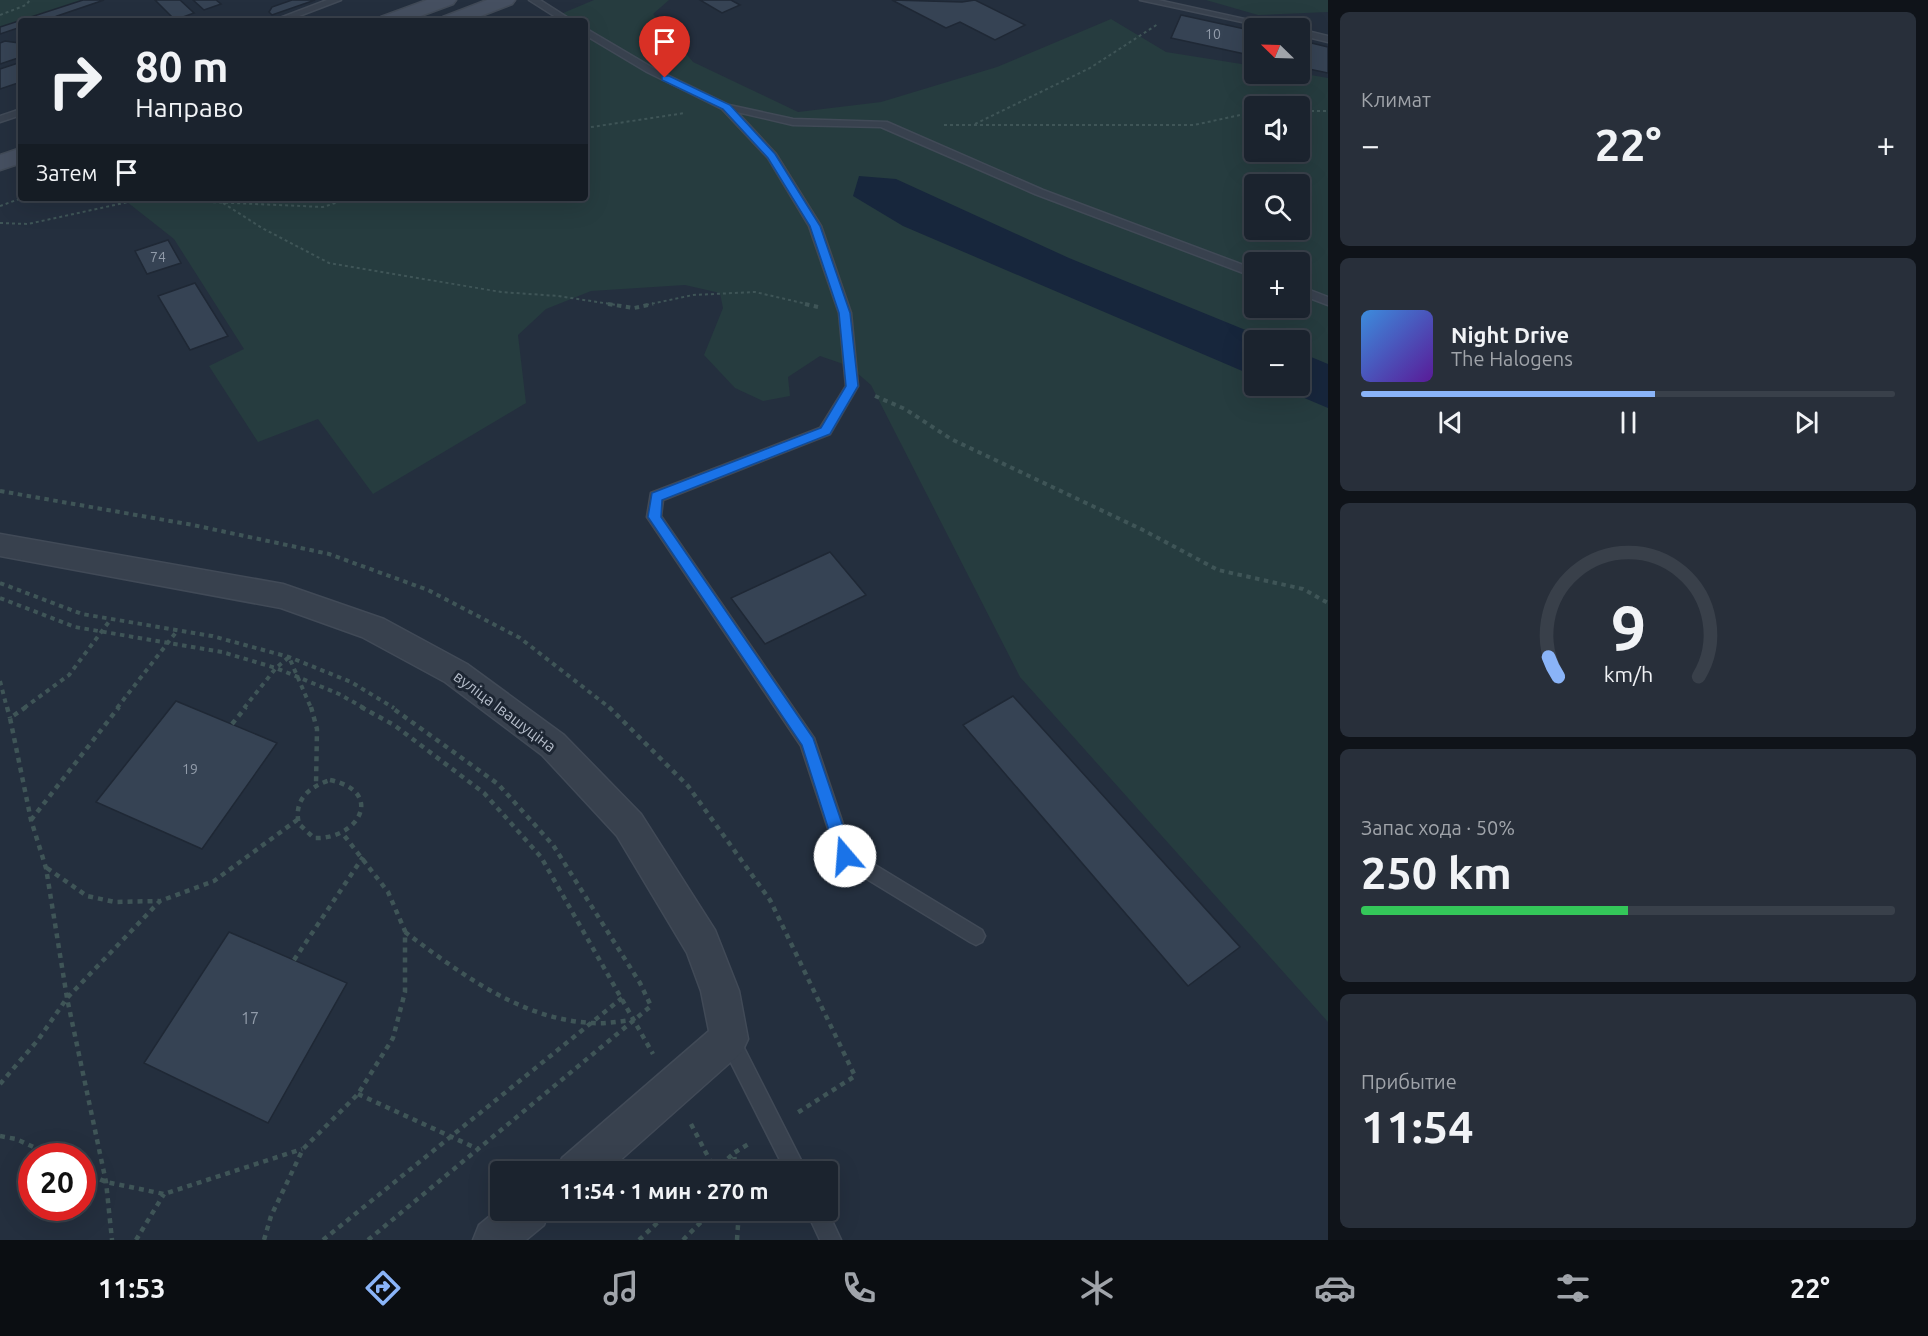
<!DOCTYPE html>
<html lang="ru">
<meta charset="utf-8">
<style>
body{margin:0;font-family:Ubuntu,sans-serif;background:#282f3a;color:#f1f3f6;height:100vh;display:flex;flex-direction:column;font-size:22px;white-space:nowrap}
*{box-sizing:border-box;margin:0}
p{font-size:20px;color:#a0a4aa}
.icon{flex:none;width:33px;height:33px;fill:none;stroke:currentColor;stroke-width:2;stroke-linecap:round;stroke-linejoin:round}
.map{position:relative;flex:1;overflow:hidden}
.panel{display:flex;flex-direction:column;gap:12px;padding:12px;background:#0f1319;width:600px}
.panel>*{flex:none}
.banner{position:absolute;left:18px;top:18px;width:570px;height:183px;border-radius:6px;box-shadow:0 6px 24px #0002,0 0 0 2px #39404a;background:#1b232e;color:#f1f3f6;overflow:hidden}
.needle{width:39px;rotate:293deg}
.fabs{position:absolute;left:1244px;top:18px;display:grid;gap:12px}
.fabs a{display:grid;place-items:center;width:66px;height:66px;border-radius:6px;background:#1b232e;box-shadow:0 6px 24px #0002,0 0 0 2px #39404a;font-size:30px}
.speed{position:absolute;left:18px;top:1143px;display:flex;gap:12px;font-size:30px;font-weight:700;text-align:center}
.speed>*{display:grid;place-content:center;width:78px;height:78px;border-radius:50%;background:#1b232e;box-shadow:0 6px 24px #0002,0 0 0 2px #39404a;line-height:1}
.speed .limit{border:9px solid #d22;background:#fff;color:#111}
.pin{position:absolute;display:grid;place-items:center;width:51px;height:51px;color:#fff;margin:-62px -26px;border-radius:50% 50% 50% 0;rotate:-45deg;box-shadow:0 0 6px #0007}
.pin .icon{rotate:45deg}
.me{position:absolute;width:66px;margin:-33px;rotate:342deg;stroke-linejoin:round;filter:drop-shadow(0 0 4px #0008)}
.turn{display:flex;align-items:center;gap:21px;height:126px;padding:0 18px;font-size:27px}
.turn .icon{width:78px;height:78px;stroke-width:2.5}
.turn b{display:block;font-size:42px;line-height:51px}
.then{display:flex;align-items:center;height:57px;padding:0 18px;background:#0003;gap:12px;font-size:22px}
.big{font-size:45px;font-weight:700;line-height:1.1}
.panel .tile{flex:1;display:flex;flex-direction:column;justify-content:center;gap:9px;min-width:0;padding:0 21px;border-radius:9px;background:#282f3a}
.panel .dial{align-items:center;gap:0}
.dial svg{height:156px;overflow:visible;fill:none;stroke:#39404a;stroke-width:7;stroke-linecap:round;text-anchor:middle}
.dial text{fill:#f1f3f6;stroke:none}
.song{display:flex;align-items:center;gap:18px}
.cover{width:72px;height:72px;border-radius:9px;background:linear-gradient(135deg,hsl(210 70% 55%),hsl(270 70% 35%))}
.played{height:6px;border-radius:3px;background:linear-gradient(90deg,#8ab4f8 55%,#39404a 55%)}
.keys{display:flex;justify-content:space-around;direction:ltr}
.heat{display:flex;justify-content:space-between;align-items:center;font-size:33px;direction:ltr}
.charge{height:9px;border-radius:4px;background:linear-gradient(90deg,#34c759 50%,#39404a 0)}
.trip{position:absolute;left:490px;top:1161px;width:348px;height:60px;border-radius:6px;background:#1b232e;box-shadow:0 6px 24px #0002,0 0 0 2px #39404a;font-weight:700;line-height:60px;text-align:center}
.dock{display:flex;height:96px;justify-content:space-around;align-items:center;background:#0b0e12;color:#a0a4aa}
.dock .icon{width:42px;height:42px}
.dock .on{color:#8ab4f8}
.dock b{font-size:27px;color:#f1f3f6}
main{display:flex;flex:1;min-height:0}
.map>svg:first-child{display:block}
</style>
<main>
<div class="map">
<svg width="1328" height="1240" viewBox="0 0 1328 1240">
<rect width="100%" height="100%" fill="#242f3e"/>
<path fill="#263c3f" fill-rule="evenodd" d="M0,0H83L0,27Z
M594,0H669L653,14L693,62L798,112L881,102L997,67L1111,19L1166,52L1254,66V74L1299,73L1328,78V1022L1020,677L871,385L849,366L820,356L788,377L790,396L763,401L735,388L704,355L723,308L720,293L685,285L591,291L546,309L518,335L526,403L373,494L318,419L258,442L209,366L244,349L174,239L122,198H585V21H544ZM1254,106H1299V152H1254ZM1254,184H1299V230H1254ZM1254,262H1299V308H1254ZM1254,340H1299V386H1254Z
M1206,0H1328V12L1258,15Z"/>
<path fill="#17263c" d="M859,176L896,179L1069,258L1270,340H1254V376L903,226L853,196Z
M1299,352L1328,364V408L1276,386H1299Z"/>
<path fill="#364354" stroke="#1f2835" stroke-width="1.5" d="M83,0H104L57,16L63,20L61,21H21V27L0,34V27Z
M155,0H180L194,13L175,20Z
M193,0H216L221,4L204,10Z
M292,0H315L272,15L269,12L272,7Z
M700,0H731L740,5L722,13Z
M892,0L962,2L975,0L1025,25L995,40L960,22L946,28Z
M1181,15L1254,31V56L1171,38Z
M1299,40L1328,47V73L1299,67Z
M5,41L19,43L21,57L0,64V43Z
M21,62V82L0,89V69Z
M168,240L181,263L147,274L135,251Z
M195,283L228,336L190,350L158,296Z
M830,552L866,595L765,644L731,598Z
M1013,696L1240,947L1188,986L963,725Z
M176,701L277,743L202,849L96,802Z
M229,932L347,983L268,1123L144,1063Z"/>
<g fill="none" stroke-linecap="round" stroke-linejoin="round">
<g stroke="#414a57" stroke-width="3">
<path id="service" d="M327,0H341L286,21H272Z
M529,0H540L573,21H562Z
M1140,0H1158L1286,28H1270Z
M585,28L653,68L729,105L793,119L887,122L1043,190L1254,269V277L1035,194L881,127L793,125L737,112L776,154L821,226L851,313L858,386L830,434L663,500L661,516L814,738L852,851L982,930L985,936L982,942L976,945L970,942L839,862L801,746L647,517L651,493L820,428L846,386L839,313L809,226L768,158L722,109L647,72L585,35Z
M1299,29L1328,36V42L1299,35Z
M21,109V115L0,122V116Z
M1299,286L1328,297V305L1299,294Z
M729,1029L736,1032L807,1172H786L719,1039L722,1032Z
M806,1210H827L841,1240H820Z"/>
</g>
<g stroke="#414a57" stroke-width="3">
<path id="minor" d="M0,534L283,584L384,619L467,664L564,735L641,814L715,930L739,991L748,1039L742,1052L607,1172H556L562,1158L709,1031L701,991L687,953L617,836L542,755L445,682L362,637L281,608L0,556Z
M501,1207V1210H549L544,1225L526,1240H473L479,1225Z"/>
</g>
<g stroke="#414a57" stroke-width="3">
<path id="secondary" d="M427,0H456L453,4L407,21H378L381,17Z
M487,0H515L512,4L468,21H440L443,17Z
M21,148V163L0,170V155Z"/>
</g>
<path stroke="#3f5557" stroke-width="2" stroke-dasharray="3 3" stroke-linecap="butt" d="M0,15L26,5L30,0
M1299,111H1328
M975,124L1090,68L1158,24
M944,125H1194L1254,112
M585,128L685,113
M223,203L262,228L329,263L501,292L558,296L617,305
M0,206L22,198
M0,223L28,224L142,199L323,207L351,198
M646,305L693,295L755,292L811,305"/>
<path stroke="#3f5557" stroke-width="4" stroke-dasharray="4.5 4.5" stroke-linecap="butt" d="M608,304L634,308L653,304
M805,304L818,307
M875,396L905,409L951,439L1143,530L1218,570L1303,589L1328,603
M0,491L193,525L329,554L428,590L520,638L610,708
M0,583L82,614L212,636L289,657L351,682L394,708
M0,598L75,627L222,652L276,668L339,694L364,708
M0,681L7,708
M24,708L69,675L111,619
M117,708L177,631
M244,708L276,668L289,657L311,708"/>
<path stroke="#3f5557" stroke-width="4.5" stroke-dasharray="5 5" stroke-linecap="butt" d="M7,707L10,718
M26,707L10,718L31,820L46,868L67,998L106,1182L112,1240
M311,707L317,729L316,785
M361,707L394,725L484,793L541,857L653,1054
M609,707L688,786L770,900L855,1076L797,1113
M232,724L246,707
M330,780C386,792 358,840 314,838L299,824C293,800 309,787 330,780Z
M31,820L119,707
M47,868L87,896L115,902L159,901
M405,932C460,973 521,1020 593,1023C607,1024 620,1021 634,1020
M294,960L363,857
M0,1084L38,1040L67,998L160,901L214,881L297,820
M358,1094L478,1149
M691,1124L716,1172
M0,1136L16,1139L53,1156
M82,1171L106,1182L164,1194L302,1149
M713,1172L734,1153
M736,1172L734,1153L750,1143
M136,1240L164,1194
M264,1240L271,1216L303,1149L358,1094L393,1038L405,992V931L388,892L343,834
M323,1240L622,998
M368,1240L651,1006L640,983L553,845L498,784L391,707
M639,1240L671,1210
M683,1240L713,1210
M737,1240L739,1210"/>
<use href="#service" fill="#38414e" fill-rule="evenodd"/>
<use href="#minor" fill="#38414e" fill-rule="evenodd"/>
<use href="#secondary" fill="#465061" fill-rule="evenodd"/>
</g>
<path fill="#1a73e8" stroke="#114b97" stroke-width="1.5" d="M662,76H669L730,105L775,154L820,226L850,313L858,386L830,434L662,500L661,517L813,738L853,856L851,861L845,863L839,861L837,856L802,745L648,517L652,493L821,428L846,386L839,313L810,226L768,158L723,109L662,80Z"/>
<g text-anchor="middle" stroke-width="6" stroke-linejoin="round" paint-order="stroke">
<g font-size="14" fill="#929caa">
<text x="1213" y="39">10</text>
<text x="158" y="262">74</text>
<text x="190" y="774">19</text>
</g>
<g font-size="16" fill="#b4bcc9" stroke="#1d2633">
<text transform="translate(505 711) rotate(37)" y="6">вуліца Івашуціна</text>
</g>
<g font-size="16" fill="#929caa">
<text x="250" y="1024">17</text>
</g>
</g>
</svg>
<div class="fabs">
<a><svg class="needle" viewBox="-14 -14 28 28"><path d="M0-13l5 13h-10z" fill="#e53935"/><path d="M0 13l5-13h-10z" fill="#a0a4aa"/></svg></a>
<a><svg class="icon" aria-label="sound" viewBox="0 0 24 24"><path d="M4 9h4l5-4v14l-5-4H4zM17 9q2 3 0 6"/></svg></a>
<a><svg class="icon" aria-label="search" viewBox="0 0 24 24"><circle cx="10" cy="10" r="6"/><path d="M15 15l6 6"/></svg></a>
<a>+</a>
<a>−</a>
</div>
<div class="speed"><div class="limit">20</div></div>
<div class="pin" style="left:665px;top:78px;background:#d93025"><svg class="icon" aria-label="arrive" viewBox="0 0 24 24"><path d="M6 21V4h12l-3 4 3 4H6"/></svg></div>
<svg class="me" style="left:845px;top:856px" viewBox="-20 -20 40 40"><circle r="19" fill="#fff"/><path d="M0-13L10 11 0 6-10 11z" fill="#1a73e8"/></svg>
<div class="trip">11:54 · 1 мин · 270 m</div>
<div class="banner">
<div class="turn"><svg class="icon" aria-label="right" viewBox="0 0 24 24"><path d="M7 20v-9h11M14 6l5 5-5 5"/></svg><div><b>80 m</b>Направо</div></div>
<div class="then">Затем<svg class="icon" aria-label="arrive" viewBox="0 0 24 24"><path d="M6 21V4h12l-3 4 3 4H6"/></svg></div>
</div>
</div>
<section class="panel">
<div class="tile"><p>Климат</p>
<div class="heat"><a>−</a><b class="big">22°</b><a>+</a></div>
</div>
<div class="tile">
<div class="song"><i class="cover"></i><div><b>Night Drive</b><p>The Halogens</p></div></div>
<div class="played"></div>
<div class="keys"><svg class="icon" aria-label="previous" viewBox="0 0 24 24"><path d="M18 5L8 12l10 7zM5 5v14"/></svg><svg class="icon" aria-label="pause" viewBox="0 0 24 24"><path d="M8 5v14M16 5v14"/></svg><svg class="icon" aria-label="next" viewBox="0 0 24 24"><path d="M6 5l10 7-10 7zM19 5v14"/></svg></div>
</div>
<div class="tile dial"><svg viewBox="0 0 100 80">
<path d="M14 69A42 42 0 1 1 86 69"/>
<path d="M14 69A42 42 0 0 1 9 59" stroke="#8ab4f8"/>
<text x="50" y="56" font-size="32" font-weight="700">9</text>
<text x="50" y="72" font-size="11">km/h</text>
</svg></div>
<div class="tile"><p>Запас хода · 50%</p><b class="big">250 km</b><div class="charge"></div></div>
<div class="tile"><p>Прибытие</p><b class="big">11:54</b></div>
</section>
</main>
<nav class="dock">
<b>11:53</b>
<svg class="icon on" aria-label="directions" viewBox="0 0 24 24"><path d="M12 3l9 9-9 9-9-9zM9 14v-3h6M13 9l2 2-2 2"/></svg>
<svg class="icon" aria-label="music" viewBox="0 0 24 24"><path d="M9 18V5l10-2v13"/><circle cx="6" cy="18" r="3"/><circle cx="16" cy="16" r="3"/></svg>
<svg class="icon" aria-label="phone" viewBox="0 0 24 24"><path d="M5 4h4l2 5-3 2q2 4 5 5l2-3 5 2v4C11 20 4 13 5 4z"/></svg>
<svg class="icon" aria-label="climate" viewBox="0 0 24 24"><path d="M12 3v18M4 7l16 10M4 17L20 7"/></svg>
<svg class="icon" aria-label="car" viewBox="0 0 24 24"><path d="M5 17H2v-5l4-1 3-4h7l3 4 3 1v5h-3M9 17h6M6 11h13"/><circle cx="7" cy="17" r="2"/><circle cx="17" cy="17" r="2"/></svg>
<svg class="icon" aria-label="filters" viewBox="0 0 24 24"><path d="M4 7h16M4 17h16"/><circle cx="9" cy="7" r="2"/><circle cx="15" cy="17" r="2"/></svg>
<b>22°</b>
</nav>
